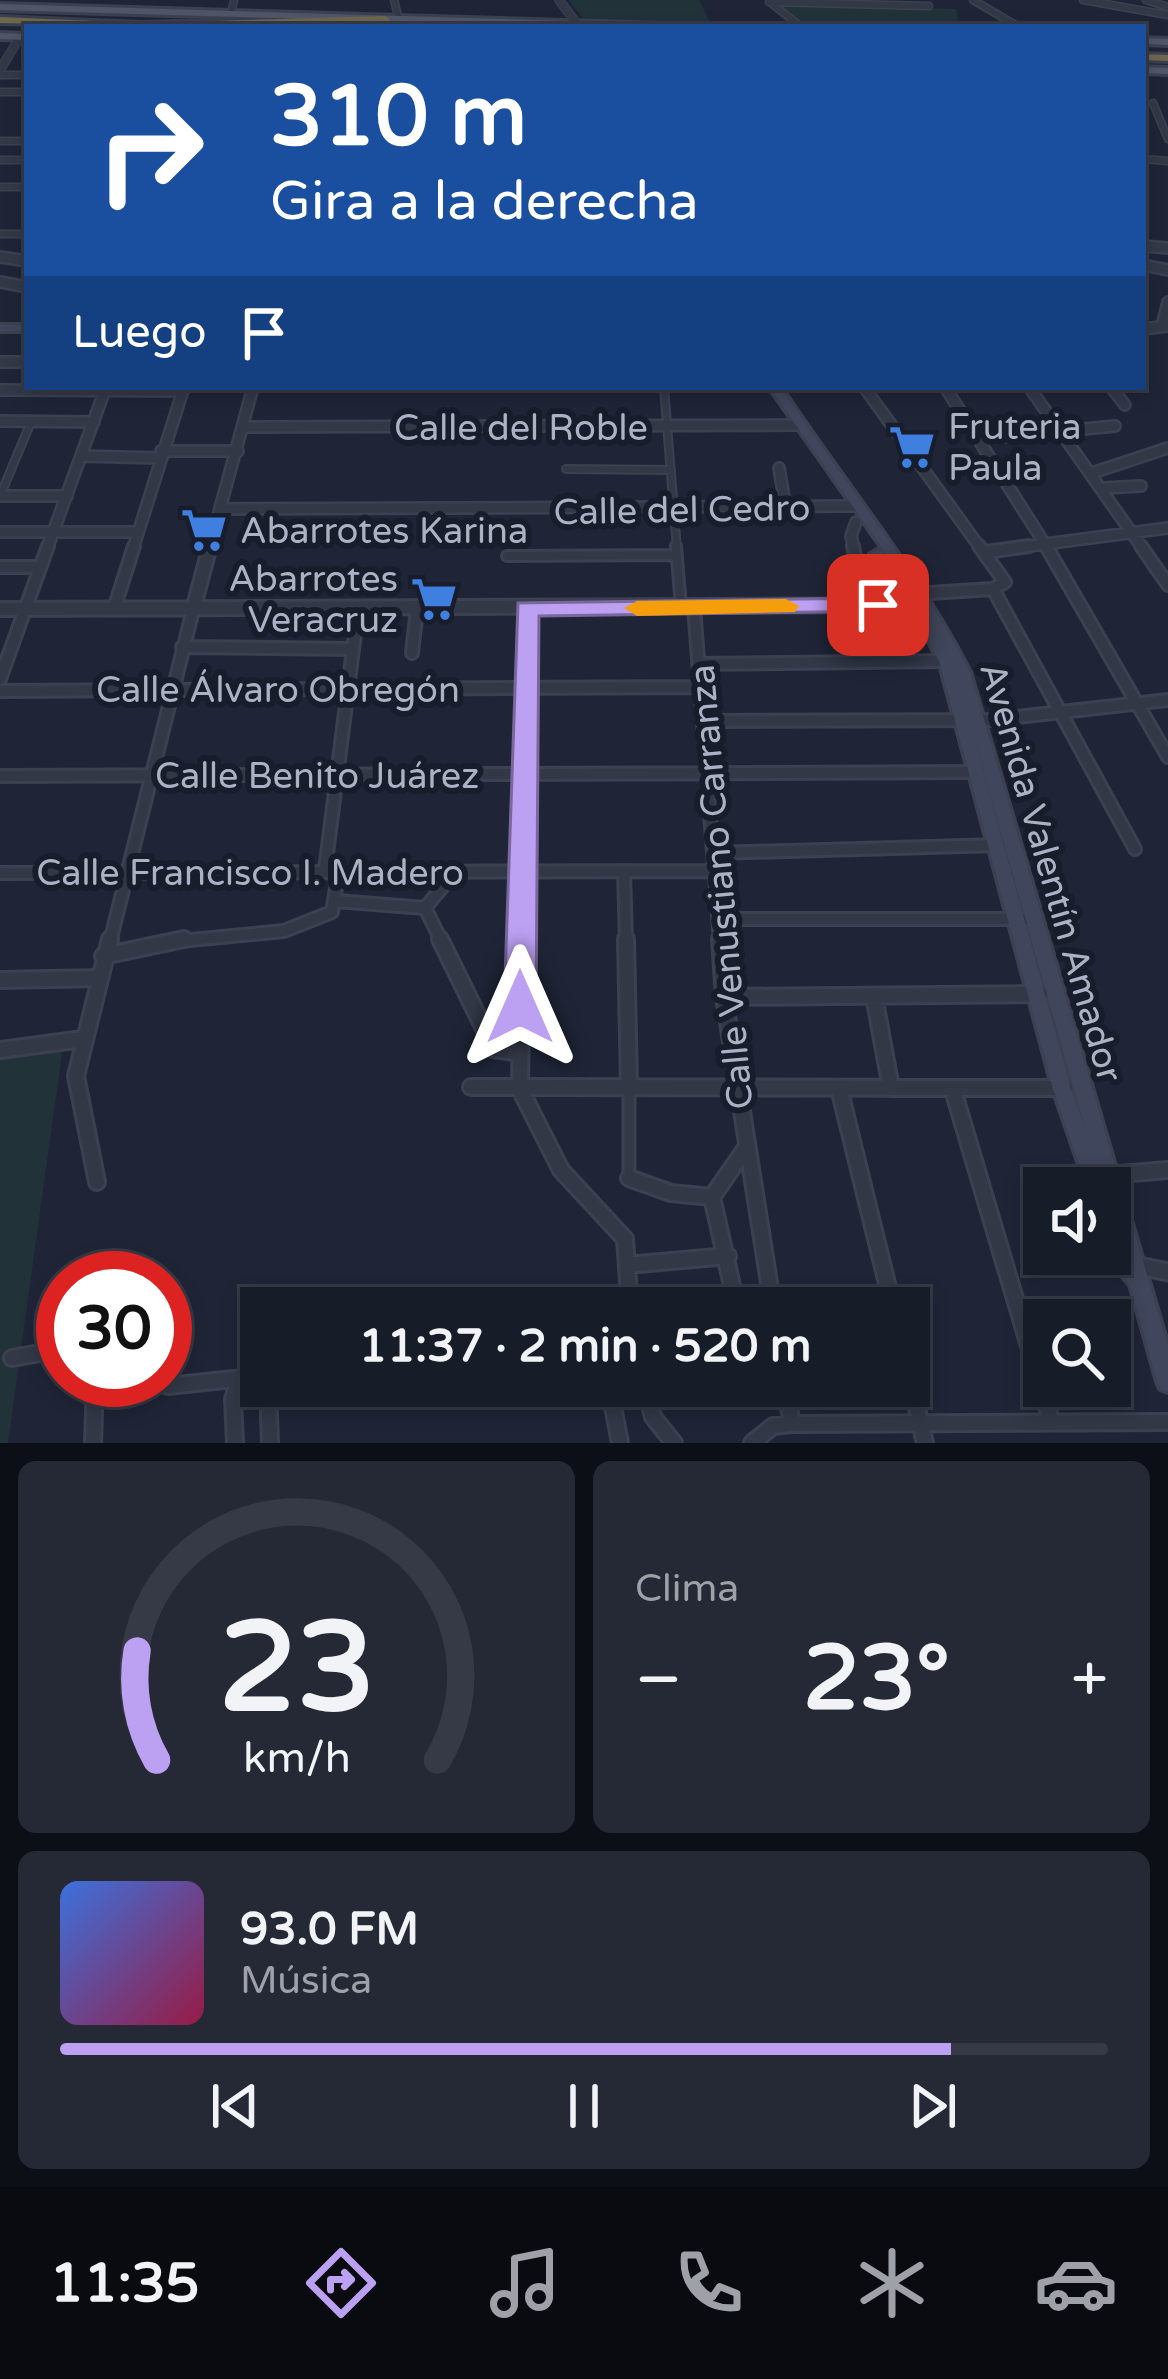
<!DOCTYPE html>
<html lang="es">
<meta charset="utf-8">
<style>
body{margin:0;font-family:"Varela Round",sans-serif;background:#242935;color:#f1f3f6;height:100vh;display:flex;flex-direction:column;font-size:45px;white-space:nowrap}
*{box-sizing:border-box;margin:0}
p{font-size:39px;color:#9ea1a8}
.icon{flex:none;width:66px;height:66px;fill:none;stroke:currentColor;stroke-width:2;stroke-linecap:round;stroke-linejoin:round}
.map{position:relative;height:1443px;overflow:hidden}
.drawer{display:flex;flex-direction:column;gap:18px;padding:18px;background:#0d0f17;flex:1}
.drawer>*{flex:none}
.banner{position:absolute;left:24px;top:24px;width:1122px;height:366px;border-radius:0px;box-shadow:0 6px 18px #0003,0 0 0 3px #363a46;background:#1a4fa0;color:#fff;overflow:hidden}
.tools{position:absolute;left:1023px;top:1167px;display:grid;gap:24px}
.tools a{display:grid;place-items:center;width:108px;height:108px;border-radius:0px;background:#171c29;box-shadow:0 6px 18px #0003,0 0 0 3px #363a46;font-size:60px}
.speed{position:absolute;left:36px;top:1251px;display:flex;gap:24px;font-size:60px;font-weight:700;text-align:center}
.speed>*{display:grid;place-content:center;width:156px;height:156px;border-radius:50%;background:#171c29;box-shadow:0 6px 18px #0003,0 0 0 3px #363a46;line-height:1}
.speed .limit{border:18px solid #d22;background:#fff;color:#111}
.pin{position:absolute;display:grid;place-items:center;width:102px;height:102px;color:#fff;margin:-51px;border-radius:24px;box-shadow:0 6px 18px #0006}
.me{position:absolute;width:132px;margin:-66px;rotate:0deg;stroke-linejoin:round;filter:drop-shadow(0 0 9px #0008)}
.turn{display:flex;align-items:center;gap:42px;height:252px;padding:0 48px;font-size:54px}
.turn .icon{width:156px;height:156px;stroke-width:2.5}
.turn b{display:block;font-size:84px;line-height:102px}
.then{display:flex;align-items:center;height:114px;padding:0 48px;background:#0003;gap:24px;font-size:45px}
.big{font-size:90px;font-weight:700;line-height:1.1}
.drawer .tile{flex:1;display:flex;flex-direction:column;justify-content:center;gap:18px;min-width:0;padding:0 42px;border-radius:18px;background:#242935}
.drawer .dial{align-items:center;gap:0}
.dial svg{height:312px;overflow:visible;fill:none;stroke:#363a46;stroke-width:7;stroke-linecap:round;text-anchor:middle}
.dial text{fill:#f1f3f6;stroke:none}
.song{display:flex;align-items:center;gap:36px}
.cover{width:144px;height:144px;border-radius:18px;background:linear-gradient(135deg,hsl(220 70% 55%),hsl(340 70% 35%))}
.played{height:12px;border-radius:6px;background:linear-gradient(90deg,#bca0f2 85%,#363a46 85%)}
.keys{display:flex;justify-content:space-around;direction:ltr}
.heat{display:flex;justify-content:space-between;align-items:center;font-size:66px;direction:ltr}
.drawer .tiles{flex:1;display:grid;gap:18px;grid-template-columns:1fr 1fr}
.tile:last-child{grid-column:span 2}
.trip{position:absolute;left:240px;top:1287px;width:690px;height:120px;border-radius:0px;background:#171c29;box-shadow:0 6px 18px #0003,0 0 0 3px #363a46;font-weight:700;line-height:120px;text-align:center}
.menu{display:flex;height:192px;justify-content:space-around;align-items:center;background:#090b10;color:#9ea1a8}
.menu .icon{width:84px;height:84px}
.menu .current{color:#bca0f2}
.menu b{font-size:54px;color:#f1f3f6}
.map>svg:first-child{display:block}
</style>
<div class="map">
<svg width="1168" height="1443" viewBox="0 0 1168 1443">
<rect width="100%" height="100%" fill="#1f2537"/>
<path fill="#213238" d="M569,0H699L710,22L583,19Z
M776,4L956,9L959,27H805Z
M63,1046L8,1443H0V1054Z"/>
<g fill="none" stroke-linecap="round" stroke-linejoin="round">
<g stroke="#3c4151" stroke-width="10">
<path id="pedestrian-far2" d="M664,387L677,549
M566,469L671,470
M0,496L31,422"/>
</g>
<g stroke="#3c4151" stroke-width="14">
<path id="pedestrian-far1" d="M676,546L681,607
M507,556L677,555"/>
</g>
<g stroke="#3c4151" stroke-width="15">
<path id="pedestrian" d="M629,1086V1177"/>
</g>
<g stroke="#3c4151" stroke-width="9">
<path id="minor-far3" d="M394,0L399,19
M973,0L1019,27
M1083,0L1168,15
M1146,0L1168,7
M769,2L929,6
M771,3L801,27
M231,14L234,0
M0,75H27
M0,92H27
M1153,103L1168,139
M0,141H27
M1143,159L1168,161
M0,160H27
M0,187H27
M0,234H27"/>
</g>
<g stroke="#3c4151" stroke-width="14">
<path id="minor-far2" d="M0,257L27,261
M1143,265L1168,270
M0,282L27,287
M1163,322L1168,302
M1143,329L1168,326
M0,362H27
M864,387L981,549
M945,387L1048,549
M1029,387L1143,549
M1111,387L1125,405
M0,390L183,391
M0,421L94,422
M244,427L799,425
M981,439L1115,426
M161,451H238
M81,456L159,458
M779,468L786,509
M1092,473L1168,448
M1103,488L1141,486
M0,496H67
M222,509L855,506
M0,532H138
M47,549L106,387
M133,549L184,387
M854,549L851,536L856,522
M1006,549L1168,528"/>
</g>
<g stroke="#3c4151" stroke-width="16">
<path id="minor-far1" d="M853,546L857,567L867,573L889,572
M1046,546L1168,757
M1141,546L1168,585
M986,552L1029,546
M0,567H38
M993,589L1135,849
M914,594L993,589L1005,582L979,546
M694,607L720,942
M114,609L134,546
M182,647L353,649
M412,653L417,609
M698,664L948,661
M0,679L48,546
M0,691L700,687
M703,721L991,720L1168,700
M0,776L979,772
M715,853L999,845
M325,870L358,610
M624,871L626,942
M0,873L716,871
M336,901L425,908
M425,908L442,942
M425,908L455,872
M719,919H1034
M110,942L193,610
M169,942L284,931L332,912L339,870
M522,942L527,609"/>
</g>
<g stroke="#3c4151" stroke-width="20">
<path id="minor" d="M440,939L494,1049L520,1053
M522,939L520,1089L561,1170L625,1239L630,1308
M626,939L629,1086
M720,939L724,997L773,1308
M103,956L184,939
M0,980L99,978
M874,996L891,1088
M724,997L1040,994
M0,1050L83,1039
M471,1087L1065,1088
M839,1088L893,1308
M953,1090L1051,1420
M1108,1175L1168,1170
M629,1178L671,1193L712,1197
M97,1182L76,1076L110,939
M627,1265L728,1256
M737,1308L712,1197L746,1148
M12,1358L63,1349
M909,1374L925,1443
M168,1386L261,1376
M268,1386L270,1443
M609,1386L620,1443
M645,1386L653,1417L674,1443
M785,1386L792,1424
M93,1443L95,1380
M235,1443L233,1399L240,1378
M752,1443L773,1426L792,1424L1168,1422"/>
</g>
<g stroke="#3c4151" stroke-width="10">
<path id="tertiary-far3" d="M559,0L577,24
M0,70L20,37"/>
</g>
<g stroke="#3c4151" stroke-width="14">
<path id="tertiary-far2" d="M1143,246L1168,248
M209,549L253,387"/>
</g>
<g stroke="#3c4151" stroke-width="18">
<path id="tertiary-far1" d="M0,609L922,605
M193,610L210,546"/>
</g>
<g stroke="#3c4151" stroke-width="21">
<path id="tertiary" d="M1134,1265L1168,1272"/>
</g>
<g stroke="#3c4151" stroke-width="6">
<path id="secondary" d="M0,325H27V331H0Z
M769,387H781C844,483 918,570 970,672L1168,1346V1392L1160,1389L1157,1382L1130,1285L1118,1271L1110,1251V1188H1087L1053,1089L939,661L904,595L870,554L877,550L882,551L896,568ZM973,734L1085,1128L1071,1089Z"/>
</g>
<g stroke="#3c4151" stroke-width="6">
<path id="primary" d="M0,4L666,24L671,27H574L0,10Z
M0,33L27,34V40L0,39Z
M1143,38L1168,39V45L1143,44Z
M1143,67L1168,68V74L1143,73Z"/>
</g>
<g stroke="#3a3f4f" stroke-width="6">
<path id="motorway" d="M385,16L390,19L389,21L185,27L0,23V17L142,23Z
M1143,54L1168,55V61L1143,60Z"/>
</g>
<use href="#pedestrian-far2" stroke="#333847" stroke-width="6"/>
<use href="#pedestrian-far1" stroke="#333847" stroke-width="8"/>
<use href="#pedestrian" stroke="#333847" stroke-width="9"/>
<use href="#minor-far3" stroke="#333847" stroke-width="6"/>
<use href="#minor-far2" stroke="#333847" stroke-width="9"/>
<use href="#minor-far1" stroke="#333847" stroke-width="10"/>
<use href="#minor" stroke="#333847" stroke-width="14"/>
<use href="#tertiary-far3" stroke="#333847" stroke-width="8"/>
<use href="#tertiary-far2" stroke="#333847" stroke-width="9"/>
<use href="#tertiary-far1" stroke="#333847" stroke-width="12"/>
<use href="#tertiary" stroke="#333847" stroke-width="15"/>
<use href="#secondary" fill="#40465b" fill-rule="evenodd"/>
<use href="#primary" fill="#505668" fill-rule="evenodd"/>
<use href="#motorway" fill="#6e674f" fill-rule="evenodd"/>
</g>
<path fill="#bca0f2" stroke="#7a689d" stroke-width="3" d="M878,598L890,605L886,611L539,616L536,1007L532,1016L520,1020L509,1016L504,1007L518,603Z"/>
<path fill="#f59e0b" d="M786,599L799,606L795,612L637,616L624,608L637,601Z"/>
<defs>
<g id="supermarket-bare" transform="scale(3.6)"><path d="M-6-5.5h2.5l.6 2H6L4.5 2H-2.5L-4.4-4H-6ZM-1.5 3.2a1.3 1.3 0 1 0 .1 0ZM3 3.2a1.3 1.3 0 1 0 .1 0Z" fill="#3f7fe0" stroke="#181d2c" stroke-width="2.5" paint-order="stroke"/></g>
</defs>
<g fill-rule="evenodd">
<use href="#supermarket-bare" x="912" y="447"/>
<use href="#supermarket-bare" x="204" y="530"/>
<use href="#supermarket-bare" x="434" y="599"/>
</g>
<g text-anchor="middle" stroke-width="12" stroke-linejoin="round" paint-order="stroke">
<g font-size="36" fill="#acb2c4" stroke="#181d2c" text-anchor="start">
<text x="948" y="439">Fruteria<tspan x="948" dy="41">Paula</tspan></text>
<text x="240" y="543">Abarrotes Karina</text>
<text x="398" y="591" text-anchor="end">Abarrotes<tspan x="398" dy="41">Veracruz</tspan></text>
</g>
<g font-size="36" fill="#acb2c4" stroke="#181d2c">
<text x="521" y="440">Calle del Roble</text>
<text transform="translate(682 509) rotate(-1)" y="13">Calle del Cedro</text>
<text x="278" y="702">Calle Álvaro Obregón</text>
<text x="317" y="788">Calle Benito Juárez</text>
<text x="250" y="885">Calle Francisco I. Madero</text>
<text transform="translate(1052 872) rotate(74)" y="13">Avenida Valentín Amador</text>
<text transform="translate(720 887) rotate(-95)" y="13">Calle Venustiano Carranza</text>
</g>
</g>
</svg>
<div class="tools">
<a><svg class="icon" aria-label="sound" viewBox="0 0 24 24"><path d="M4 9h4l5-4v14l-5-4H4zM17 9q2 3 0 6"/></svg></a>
<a><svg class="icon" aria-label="search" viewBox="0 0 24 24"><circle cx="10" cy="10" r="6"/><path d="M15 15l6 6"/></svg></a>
</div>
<div class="speed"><div class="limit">30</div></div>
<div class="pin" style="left:878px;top:605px;background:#d93025"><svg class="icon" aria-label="arrive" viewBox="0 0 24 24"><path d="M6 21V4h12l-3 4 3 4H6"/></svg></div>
<svg class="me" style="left:520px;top:1007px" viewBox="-20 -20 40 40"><path d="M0-17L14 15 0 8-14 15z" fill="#bca0f2" stroke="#fff" stroke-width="4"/></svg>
<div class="trip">11:37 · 2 min · 520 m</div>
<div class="banner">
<div class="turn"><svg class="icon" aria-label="right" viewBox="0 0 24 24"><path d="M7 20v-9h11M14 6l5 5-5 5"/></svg><div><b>310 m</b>Gira a la derecha</div></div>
<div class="then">Luego<svg class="icon" aria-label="arrive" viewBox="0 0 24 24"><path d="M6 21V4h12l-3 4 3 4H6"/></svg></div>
</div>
</div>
<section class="drawer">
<div class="tiles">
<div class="tile dial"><svg viewBox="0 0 100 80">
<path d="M14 69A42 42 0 1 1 86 69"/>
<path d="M14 69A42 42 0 0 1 9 41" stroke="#bca0f2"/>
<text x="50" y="56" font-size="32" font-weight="700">23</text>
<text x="50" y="72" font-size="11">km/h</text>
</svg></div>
<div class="tile"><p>Clima</p>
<div class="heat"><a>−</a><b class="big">23°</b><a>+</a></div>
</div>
<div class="tile">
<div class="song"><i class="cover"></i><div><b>93.0 FM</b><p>Música</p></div></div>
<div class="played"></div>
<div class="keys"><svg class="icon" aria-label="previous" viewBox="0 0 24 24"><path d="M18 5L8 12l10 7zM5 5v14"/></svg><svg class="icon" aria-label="pause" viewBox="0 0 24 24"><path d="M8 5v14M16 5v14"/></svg><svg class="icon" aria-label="next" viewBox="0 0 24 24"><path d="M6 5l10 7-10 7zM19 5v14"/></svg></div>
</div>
</div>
</section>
<nav class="menu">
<b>11:35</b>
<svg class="icon current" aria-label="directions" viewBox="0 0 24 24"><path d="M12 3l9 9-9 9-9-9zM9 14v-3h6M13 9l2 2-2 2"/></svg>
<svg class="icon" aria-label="music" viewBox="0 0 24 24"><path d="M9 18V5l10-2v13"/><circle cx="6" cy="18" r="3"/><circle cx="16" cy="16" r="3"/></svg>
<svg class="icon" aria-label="phone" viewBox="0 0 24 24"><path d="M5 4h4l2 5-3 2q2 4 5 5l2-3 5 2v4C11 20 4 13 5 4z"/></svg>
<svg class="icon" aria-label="climate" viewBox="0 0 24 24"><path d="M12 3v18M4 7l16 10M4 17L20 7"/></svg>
<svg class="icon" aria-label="car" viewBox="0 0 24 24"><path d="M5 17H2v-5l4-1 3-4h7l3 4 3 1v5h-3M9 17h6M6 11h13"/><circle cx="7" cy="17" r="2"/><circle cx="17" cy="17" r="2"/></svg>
</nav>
